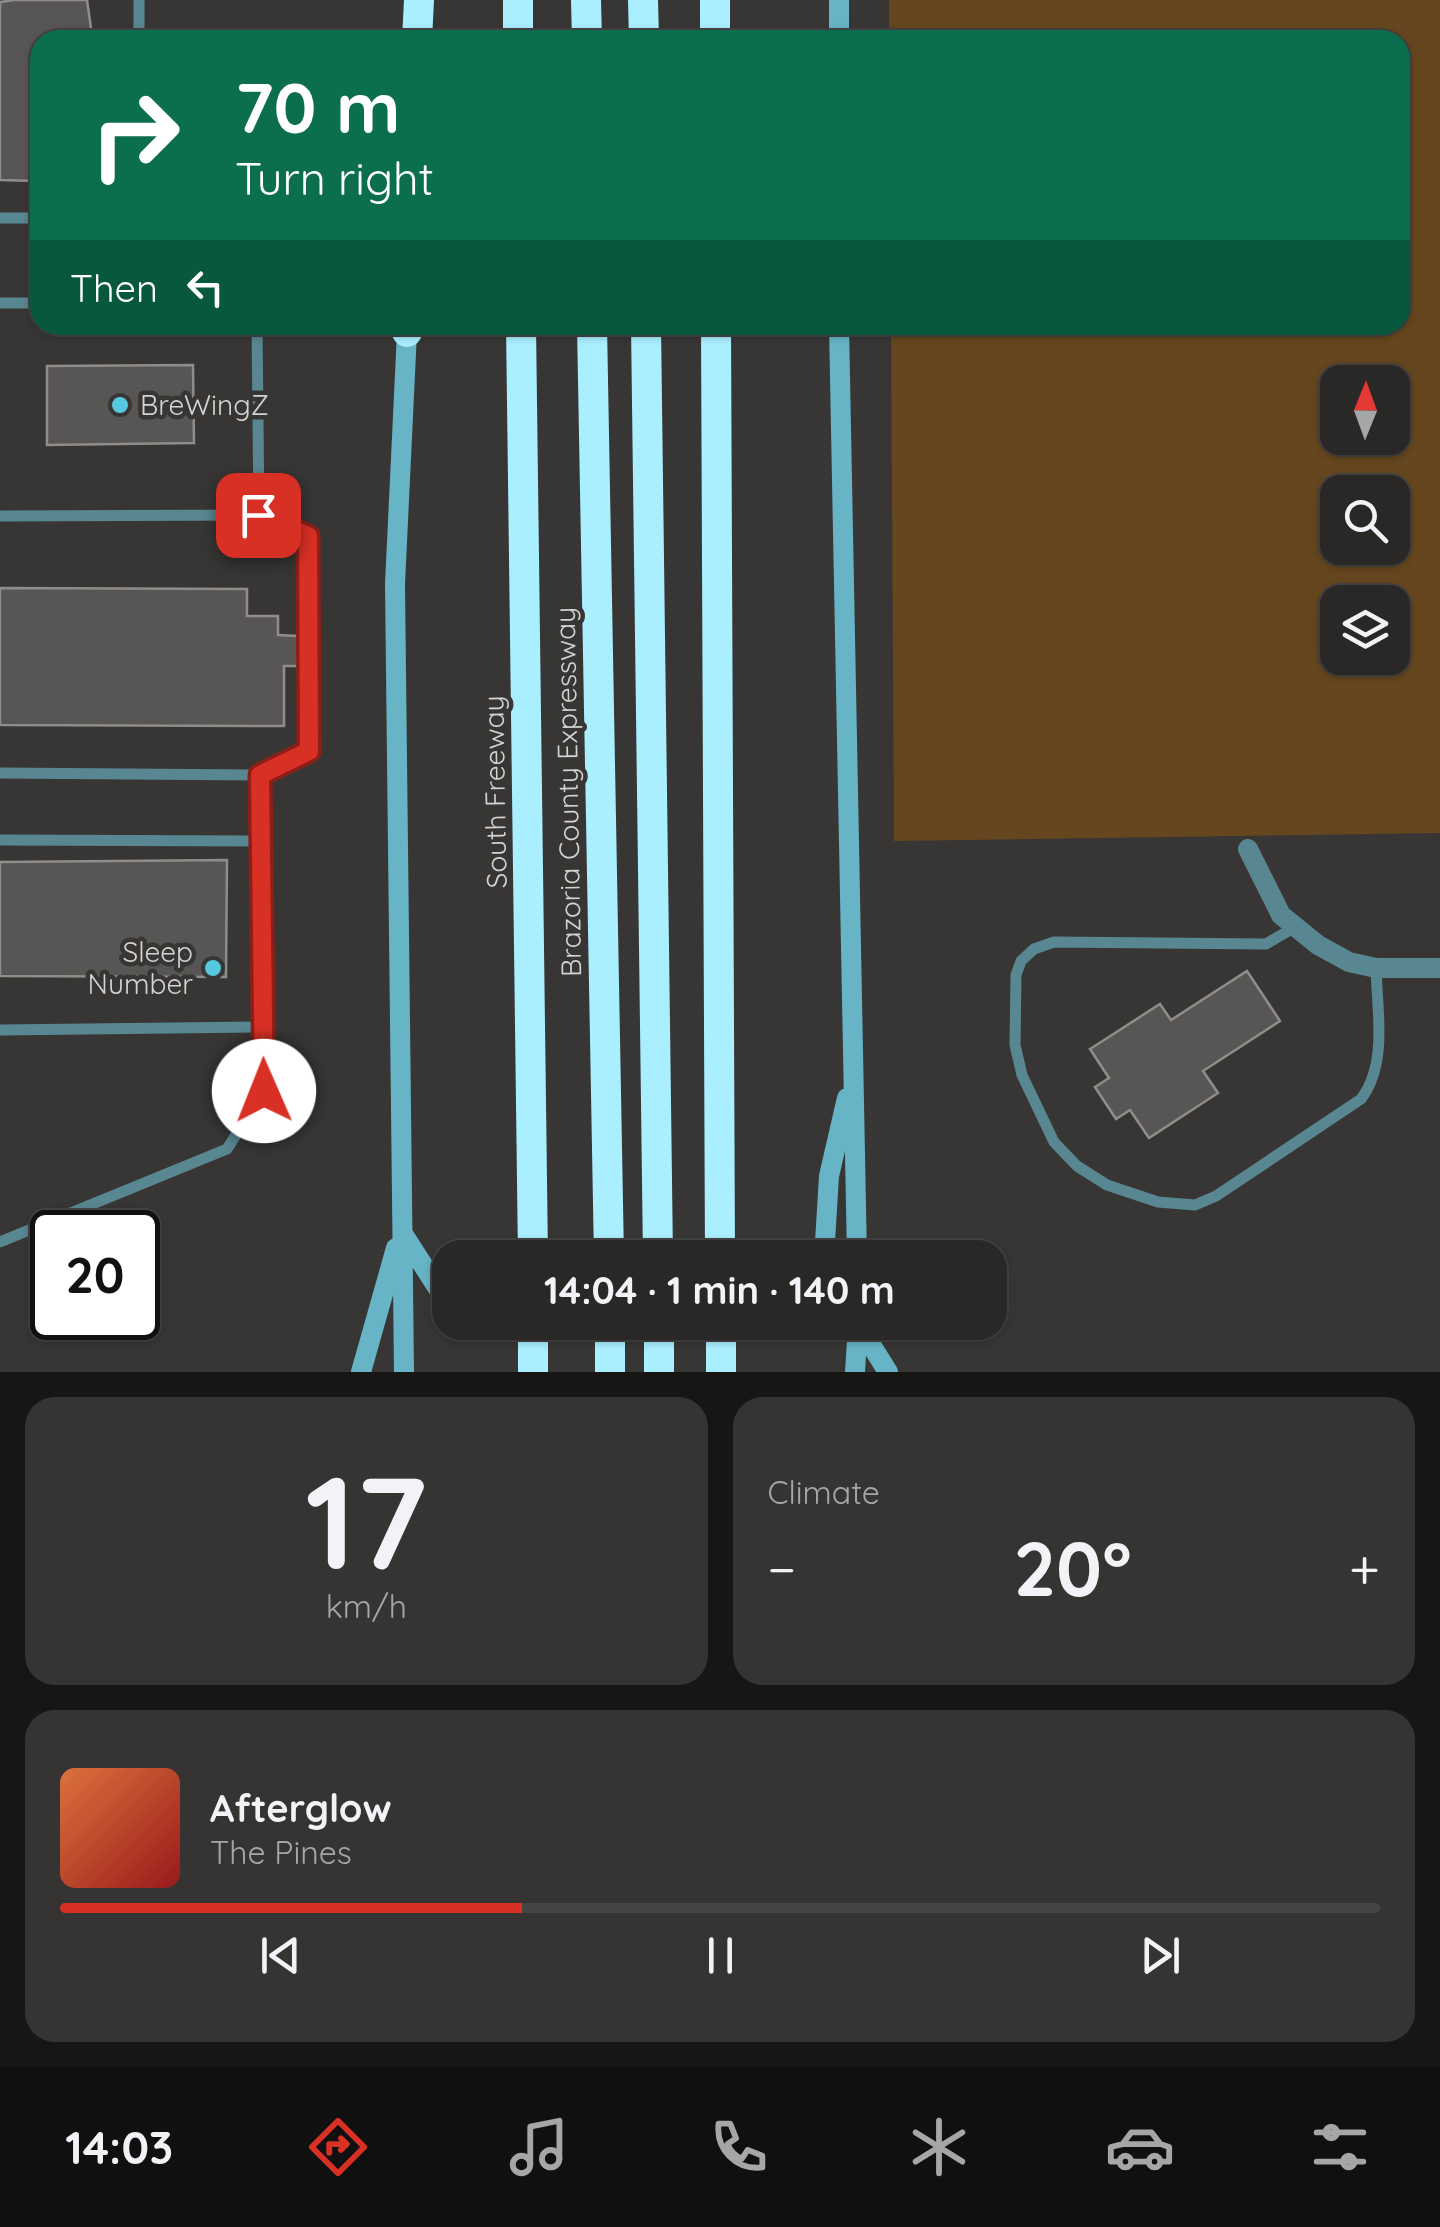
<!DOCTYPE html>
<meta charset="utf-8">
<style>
body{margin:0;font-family:Quicksand,sans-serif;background:#363433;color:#f1f3f6;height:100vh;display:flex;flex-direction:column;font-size:38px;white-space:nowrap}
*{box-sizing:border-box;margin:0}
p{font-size:32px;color:#a5a6a7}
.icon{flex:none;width:55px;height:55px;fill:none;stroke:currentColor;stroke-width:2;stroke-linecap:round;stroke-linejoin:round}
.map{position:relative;height:1372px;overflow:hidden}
.drawer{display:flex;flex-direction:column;gap:25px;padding:25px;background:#171615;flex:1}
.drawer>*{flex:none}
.banner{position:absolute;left:30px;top:30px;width:1380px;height:305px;border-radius:30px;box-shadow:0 2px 8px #0004,0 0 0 2px #464444;background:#0b6e4f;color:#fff;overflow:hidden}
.needle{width:65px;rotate:1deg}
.tools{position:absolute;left:1320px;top:365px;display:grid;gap:20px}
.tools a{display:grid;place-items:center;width:90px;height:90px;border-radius:20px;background:#2a2827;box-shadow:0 2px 8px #0004,0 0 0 2px #464444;font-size:50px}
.speed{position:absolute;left:30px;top:1210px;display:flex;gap:20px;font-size:50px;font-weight:700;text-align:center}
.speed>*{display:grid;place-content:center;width:130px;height:130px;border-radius:50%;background:#2a2827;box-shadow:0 2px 8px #0004,0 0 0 2px #464444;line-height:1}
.speed .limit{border:5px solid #111;border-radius:15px;background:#fff;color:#111}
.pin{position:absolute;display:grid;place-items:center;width:85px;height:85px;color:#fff;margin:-42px;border-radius:20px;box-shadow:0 5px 15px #0006}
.me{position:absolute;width:110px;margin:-55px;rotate:359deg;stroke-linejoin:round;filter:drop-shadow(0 0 8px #0008)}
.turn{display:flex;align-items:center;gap:35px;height:210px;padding:0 40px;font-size:45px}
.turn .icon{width:130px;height:130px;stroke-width:2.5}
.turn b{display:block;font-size:70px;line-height:85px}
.then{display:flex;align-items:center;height:95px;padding:0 40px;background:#0003;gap:20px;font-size:38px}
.big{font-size:75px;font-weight:700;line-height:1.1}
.drawer .card{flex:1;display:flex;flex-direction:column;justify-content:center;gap:15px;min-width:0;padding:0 35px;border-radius:30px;background:#363433}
.drawer .dial{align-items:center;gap:0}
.dial b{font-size:130px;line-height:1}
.song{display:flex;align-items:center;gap:30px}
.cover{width:120px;height:120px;border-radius:15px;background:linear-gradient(135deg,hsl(20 70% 55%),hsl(0 70% 35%))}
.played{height:10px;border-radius:5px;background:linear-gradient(90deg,#d93025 35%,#464444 35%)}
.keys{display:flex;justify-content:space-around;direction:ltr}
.heat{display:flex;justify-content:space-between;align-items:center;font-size:55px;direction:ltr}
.drawer .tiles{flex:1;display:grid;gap:25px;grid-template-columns:1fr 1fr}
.card:last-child{grid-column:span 2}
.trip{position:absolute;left:432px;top:1240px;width:575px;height:100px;border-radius:30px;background:#2a2827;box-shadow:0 2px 8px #0004,0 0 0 2px #464444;font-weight:700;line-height:100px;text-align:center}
.tabs{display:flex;height:160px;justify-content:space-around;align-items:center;background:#111010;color:#a5a6a7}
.tabs .icon{width:70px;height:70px}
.tabs .selected{color:#d93025}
.tabs b{font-size:45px;color:#f1f3f6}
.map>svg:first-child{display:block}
</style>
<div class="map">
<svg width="1440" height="1372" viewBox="0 0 1440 1372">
<rect width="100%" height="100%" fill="#383634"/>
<path fill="#65461e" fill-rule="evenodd" d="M889,0H1440V833L894,841L891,325H1400V40H889ZM1338,382H1392V438H1338ZM1338,492H1392V548H1338ZM1338,602H1392V658H1338Z"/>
<path fill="#585654" stroke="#8f8d8b" stroke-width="2.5" d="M14,0H87L92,35L40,40V178L35,181L0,180V2Z
M193,365L194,443L47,445V366Z
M0,588L247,589V616H278V635L298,636L297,666H284V726L0,725Z
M227,860L226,977L0,976V862Z
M1247,971L1280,1021L1203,1071L1218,1093L1149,1138L1130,1110L1116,1119L1095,1087L1109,1078L1090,1049L1160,1004L1171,1020Z"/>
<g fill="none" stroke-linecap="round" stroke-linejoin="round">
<path stroke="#588792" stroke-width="11" d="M139,0V40
M0,218H40
M0,303H40
M0,516L259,515
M0,773L260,775
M0,840L260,841
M1295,927L1266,944L1054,942L1034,949L1021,961L1016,975L1015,1045L1022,1075L1054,1142L1077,1166L1107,1185L1158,1202L1195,1205L1216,1196L1361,1099C1388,1063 1377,1011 1376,968
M0,1030L264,1027
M0,1242L227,1149L264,1091L260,775L309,751L308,536L259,515L257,325"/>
<path stroke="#588792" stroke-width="20" d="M1248,849L1281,915L1318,945L1349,962L1376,968H1440"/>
<path stroke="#66b4c6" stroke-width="20" d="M839,0V40
M839,325L857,1258
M403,1234L450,1307
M818,1258L825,1242L829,1176L847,1098
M481,1322H487
M858,1324L888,1372
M361,1372L396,1248
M404,1372L395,584L407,332
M855,1372L858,1324"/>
<path stroke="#aaefff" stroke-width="30" d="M518,0V40
M586,0L587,40
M643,0L644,40
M715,0V40
M417,40L419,0
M521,325L533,1258
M592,325L609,1258
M646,325L658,1258
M716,325L720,1258
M407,332V325
M533,1322V1372
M610,1322V1372
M659,1322V1372
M721,1322V1372"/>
</g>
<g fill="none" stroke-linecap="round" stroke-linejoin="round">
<g stroke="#8d1f18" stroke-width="25">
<path id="route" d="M258,515L308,536L309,751L260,775L264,1091"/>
</g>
<use href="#route" stroke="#d93025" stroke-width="18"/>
</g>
<g fill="#56c9e1" stroke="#383634" stroke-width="4">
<circle cx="120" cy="405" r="10"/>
<circle cx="213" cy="968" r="10"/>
</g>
<g text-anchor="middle" stroke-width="9" stroke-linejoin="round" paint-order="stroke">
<g font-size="28" fill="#d4d3d2" stroke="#383634" text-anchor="start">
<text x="140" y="415">BreWingZ</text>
<text x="193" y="962" text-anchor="end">Sleep<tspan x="193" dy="32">Number</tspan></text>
</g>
<g font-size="28" fill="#d4d3d2" stroke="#383634">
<text transform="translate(495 792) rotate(-91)" y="10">South Freeway</text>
<text transform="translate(568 792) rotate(-91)" y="10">Brazoria County Expressway</text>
</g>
</g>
</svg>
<div class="tools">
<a><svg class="needle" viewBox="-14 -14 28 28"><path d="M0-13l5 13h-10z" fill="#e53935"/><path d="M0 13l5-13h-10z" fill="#a5a6a7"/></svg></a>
<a><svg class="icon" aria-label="search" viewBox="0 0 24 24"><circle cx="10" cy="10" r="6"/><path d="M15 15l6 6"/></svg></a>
<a><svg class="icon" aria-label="layers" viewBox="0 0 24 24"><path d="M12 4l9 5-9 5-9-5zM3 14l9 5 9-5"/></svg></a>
</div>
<div class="speed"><div class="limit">20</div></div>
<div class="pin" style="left:258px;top:515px;background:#d93025"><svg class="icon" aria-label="arrive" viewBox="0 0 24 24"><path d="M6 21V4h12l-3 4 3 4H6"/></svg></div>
<svg class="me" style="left:264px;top:1091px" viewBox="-20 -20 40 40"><circle r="19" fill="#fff"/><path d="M0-13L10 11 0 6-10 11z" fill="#d93025"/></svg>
<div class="trip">14:04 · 1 min · 140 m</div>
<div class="banner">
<div class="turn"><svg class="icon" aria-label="right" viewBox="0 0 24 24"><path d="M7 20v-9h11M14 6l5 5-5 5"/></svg><div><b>70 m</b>Turn right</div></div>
<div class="then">Then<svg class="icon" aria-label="left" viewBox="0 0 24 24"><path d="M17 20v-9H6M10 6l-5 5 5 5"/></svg></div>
</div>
</div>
<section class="drawer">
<div class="tiles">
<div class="card dial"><b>17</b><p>km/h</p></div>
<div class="card"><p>Climate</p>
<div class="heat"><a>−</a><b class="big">20°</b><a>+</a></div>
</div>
<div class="card">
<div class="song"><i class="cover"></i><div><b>Afterglow</b><p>The Pines</p></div></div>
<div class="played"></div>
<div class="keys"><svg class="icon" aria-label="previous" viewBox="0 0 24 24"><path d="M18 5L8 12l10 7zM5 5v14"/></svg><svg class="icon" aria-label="pause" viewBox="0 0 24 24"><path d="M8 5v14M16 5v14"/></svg><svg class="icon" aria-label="next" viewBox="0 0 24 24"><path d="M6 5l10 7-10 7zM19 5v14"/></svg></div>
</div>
</div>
</section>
<nav class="tabs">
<b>14:03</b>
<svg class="icon selected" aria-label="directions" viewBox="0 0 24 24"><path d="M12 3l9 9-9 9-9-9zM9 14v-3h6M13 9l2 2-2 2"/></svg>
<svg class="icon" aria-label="music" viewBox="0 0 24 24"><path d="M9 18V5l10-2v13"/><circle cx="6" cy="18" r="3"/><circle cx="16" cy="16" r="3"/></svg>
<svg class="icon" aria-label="phone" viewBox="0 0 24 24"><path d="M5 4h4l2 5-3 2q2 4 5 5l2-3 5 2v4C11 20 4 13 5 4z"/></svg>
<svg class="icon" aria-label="climate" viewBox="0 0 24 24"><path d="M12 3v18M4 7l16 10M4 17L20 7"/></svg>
<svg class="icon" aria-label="car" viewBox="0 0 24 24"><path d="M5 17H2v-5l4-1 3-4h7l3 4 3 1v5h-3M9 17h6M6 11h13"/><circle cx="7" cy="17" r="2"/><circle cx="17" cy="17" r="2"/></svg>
<svg class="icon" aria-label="filters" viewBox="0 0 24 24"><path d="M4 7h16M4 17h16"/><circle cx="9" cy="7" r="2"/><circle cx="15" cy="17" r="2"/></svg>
</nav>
